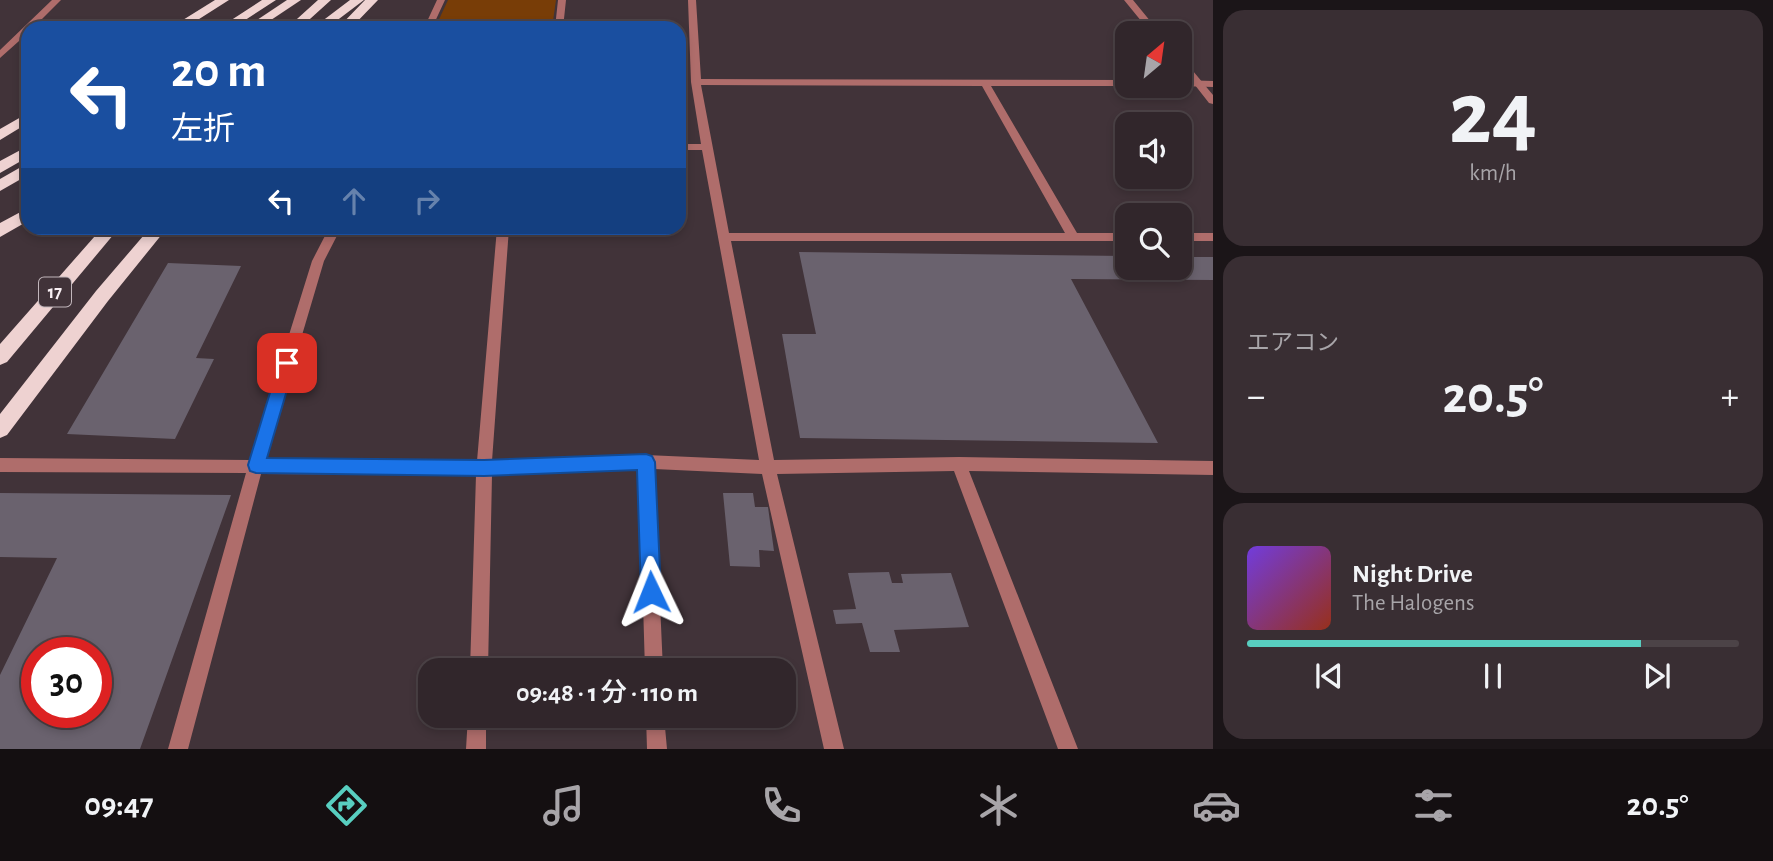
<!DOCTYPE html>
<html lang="ja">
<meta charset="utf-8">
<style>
body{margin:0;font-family:"Alegreya Sans","Noto Sans JP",sans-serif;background:#392e33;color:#f1f3f6;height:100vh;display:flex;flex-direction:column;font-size:26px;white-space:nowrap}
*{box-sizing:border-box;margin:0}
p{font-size:23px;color:#a8a5a9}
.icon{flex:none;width:38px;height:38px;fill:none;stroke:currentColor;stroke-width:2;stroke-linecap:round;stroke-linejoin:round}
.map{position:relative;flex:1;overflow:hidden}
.side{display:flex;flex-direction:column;gap:10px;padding:10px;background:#1b1518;width:560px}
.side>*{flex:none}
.guide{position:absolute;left:21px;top:21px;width:665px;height:214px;border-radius:21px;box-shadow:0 4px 10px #0003,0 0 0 2px #4c4347;background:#1a4fa0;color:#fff;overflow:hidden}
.needle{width:46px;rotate:29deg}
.buttons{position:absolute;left:1115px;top:21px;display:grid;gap:14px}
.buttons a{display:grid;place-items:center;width:77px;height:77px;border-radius:14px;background:#31262b;box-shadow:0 4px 10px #0003,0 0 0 2px #4c4347;font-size:35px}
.speed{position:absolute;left:21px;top:637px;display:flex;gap:14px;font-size:35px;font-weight:700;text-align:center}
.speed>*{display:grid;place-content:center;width:91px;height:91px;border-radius:50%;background:#31262b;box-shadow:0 4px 10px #0003,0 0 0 2px #4c4347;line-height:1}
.speed .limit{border:10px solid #d22;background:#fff;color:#111}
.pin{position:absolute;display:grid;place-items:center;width:60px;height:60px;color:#fff;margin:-30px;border-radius:14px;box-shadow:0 4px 10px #0006}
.me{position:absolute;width:77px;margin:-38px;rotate:358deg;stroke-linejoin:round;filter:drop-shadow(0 0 5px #0008)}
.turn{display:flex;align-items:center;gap:24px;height:147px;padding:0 35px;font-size:32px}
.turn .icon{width:91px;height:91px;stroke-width:2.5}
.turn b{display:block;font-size:49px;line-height:60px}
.lanes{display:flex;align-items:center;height:66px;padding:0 35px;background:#0003;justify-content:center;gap:35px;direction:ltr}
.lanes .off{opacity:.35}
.big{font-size:52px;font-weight:600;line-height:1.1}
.side .card{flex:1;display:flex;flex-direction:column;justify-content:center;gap:10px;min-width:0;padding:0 24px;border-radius:21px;background:#392e33}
.side .dial{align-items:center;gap:0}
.dial b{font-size:91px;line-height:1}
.song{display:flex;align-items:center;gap:21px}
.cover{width:84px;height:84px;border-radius:10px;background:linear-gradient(135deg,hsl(260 70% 55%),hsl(10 70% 35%))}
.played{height:7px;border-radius:4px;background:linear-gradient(90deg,#58cec0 80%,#4c4347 80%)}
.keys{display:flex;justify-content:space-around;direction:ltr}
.heat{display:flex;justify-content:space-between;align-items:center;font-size:38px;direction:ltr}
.trip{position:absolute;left:418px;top:658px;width:378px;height:70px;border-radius:21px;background:#31262b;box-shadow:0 4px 10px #0003,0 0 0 2px #4c4347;font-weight:600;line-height:70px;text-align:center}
.tab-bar{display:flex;height:112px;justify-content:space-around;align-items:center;background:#140f11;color:#a8a5a9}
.tab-bar .icon{width:49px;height:49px}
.tab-bar .current{color:#58cec0}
.tab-bar b{font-size:32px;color:#f1f3f6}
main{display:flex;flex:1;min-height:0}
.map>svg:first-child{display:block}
</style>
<main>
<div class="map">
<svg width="1213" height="749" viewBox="0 0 1213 749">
<rect width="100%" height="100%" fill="#413339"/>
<path fill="#783d07" d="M448,0H556L552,28H435Z"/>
<path fill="#6a626e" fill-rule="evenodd" d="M799,252L1127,256V268H1180V257H1213V280L1071,279L1158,443L800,438L782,334H816Z
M168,263L241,266L196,358L214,359L175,439L67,434Z
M0,493L231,495L140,749H0V675L57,558L0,557ZM37,653H96V712H37Z
M723,493H753L755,507H768L774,551L759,550L760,567L730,566Z
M889,572L892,583H903L901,574L951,573L969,627L894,630L900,652H870L862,623L836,624L833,610L856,609L848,573Z"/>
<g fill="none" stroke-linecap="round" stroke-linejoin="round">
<path fill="#af6d6b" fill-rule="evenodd" d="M52,0H61L33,28H28V33L0,58V50Z
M437,0H445L432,28H424Z
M558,0H566L563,28H555Z
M688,0H696L701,79L1127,80V86H991L1077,233H1127V241H731L774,460L959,457L1213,461V475L969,471L1078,749H1058L954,471L777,474L844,749H824L762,474L654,469L663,670H645L639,469L492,475L488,670H470L476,475L261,474L188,749H168L246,473L0,472V458L250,460L312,261L329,228H341L324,261L265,460L477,461L497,228H509L492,461L646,455L759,460L702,150H679V144H701L691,82ZM701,85L982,86L1065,233H729Z
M1180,80L1213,81V87L1180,86Z
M1180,233H1213V241H1180Z
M468,716H486V749H466Z
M646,716H664L667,749H647Z"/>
<path fill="#af6d6b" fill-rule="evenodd" d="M1124,0H1133L1160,33H1151Z
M1180,58L1183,59L1213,95V104L1209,103L1180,66Z"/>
<path fill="#eed2d1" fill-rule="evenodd" d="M215,0H229L185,28H170Z
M262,0H276L233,28H219Z
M287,0H301L259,28H245Z
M318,0H331L300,28H287Z
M350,0H364L327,28H313Z
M365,0H378L351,28H338Z
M28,113V123L0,140V129Z
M28,146V157L0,173V161Z
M28,163V175L0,191V179Z
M28,208V221L0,237V223Z
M102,228H119L7,362L0,365V344Z
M150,228H167L108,301L7,435L0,438V414L96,291Z"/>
</g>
<path fill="#1a73e8" stroke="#114b97" stroke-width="2" d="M287,357L295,363L267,458L484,460L646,454L652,456L655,462L661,592L658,599L651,602L644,599L641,592L637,470L484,476L256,473L250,471L248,465L279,363Z"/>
<g text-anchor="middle" stroke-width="7" stroke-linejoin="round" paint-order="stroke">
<rect fill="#413339" stroke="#c2b7bc" stroke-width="2" x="39" y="277.5" width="32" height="29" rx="5"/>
<g font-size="18" font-weight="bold" fill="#f9f0f4">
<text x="55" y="298">17</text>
</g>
</g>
</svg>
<div class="buttons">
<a><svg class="needle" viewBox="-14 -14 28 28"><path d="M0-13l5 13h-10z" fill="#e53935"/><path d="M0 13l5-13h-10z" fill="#a8a5a9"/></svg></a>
<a><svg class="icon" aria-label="sound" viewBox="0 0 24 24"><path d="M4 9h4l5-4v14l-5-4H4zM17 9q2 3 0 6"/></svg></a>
<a><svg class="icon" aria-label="search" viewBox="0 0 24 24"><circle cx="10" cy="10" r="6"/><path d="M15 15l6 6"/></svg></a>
</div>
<div class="speed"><div class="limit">30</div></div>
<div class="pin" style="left:287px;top:363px;background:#d93025"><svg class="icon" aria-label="arrive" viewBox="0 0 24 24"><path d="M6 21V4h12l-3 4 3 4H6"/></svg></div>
<svg class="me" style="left:651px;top:592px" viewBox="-20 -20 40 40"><path d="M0-17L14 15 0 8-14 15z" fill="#1a73e8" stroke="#fff" stroke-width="4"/></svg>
<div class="trip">09:48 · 1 分 · 110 m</div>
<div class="guide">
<div class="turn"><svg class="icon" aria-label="left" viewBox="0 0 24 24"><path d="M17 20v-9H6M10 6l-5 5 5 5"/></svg><div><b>20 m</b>左折</div></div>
<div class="lanes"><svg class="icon" aria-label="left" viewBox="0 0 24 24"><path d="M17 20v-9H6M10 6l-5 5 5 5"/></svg><svg class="icon off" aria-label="ahead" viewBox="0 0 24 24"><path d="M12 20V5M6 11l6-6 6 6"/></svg><svg class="icon off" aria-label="right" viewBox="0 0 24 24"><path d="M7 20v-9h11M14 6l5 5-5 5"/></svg></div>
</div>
</div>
<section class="side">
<div class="card dial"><b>24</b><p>km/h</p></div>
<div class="card"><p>エアコン</p>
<div class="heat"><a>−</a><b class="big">20.5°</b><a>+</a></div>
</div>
<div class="card">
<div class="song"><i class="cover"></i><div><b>Night Drive</b><p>The Halogens</p></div></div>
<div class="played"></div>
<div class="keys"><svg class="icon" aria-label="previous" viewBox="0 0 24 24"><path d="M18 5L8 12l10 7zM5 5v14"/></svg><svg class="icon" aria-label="pause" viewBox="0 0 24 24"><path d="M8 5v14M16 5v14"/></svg><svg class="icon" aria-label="next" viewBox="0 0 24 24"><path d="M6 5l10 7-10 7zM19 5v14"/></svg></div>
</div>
</section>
</main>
<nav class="tab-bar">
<b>09:47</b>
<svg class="icon current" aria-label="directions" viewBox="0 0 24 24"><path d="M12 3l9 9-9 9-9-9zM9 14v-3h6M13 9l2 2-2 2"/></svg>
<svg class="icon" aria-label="music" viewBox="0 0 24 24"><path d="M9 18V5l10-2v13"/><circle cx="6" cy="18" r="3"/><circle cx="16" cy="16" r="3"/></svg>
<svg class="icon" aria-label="phone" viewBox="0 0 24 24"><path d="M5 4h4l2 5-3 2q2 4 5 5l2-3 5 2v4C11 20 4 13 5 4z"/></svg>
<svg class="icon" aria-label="climate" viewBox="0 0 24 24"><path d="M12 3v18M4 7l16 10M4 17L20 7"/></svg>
<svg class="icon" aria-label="car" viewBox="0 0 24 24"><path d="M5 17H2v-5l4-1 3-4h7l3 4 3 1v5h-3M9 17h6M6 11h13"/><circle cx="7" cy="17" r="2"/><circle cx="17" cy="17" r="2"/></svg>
<svg class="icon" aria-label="filters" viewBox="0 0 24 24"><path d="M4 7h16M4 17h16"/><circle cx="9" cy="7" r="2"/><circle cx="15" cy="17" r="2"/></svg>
<b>20.5°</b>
</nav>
